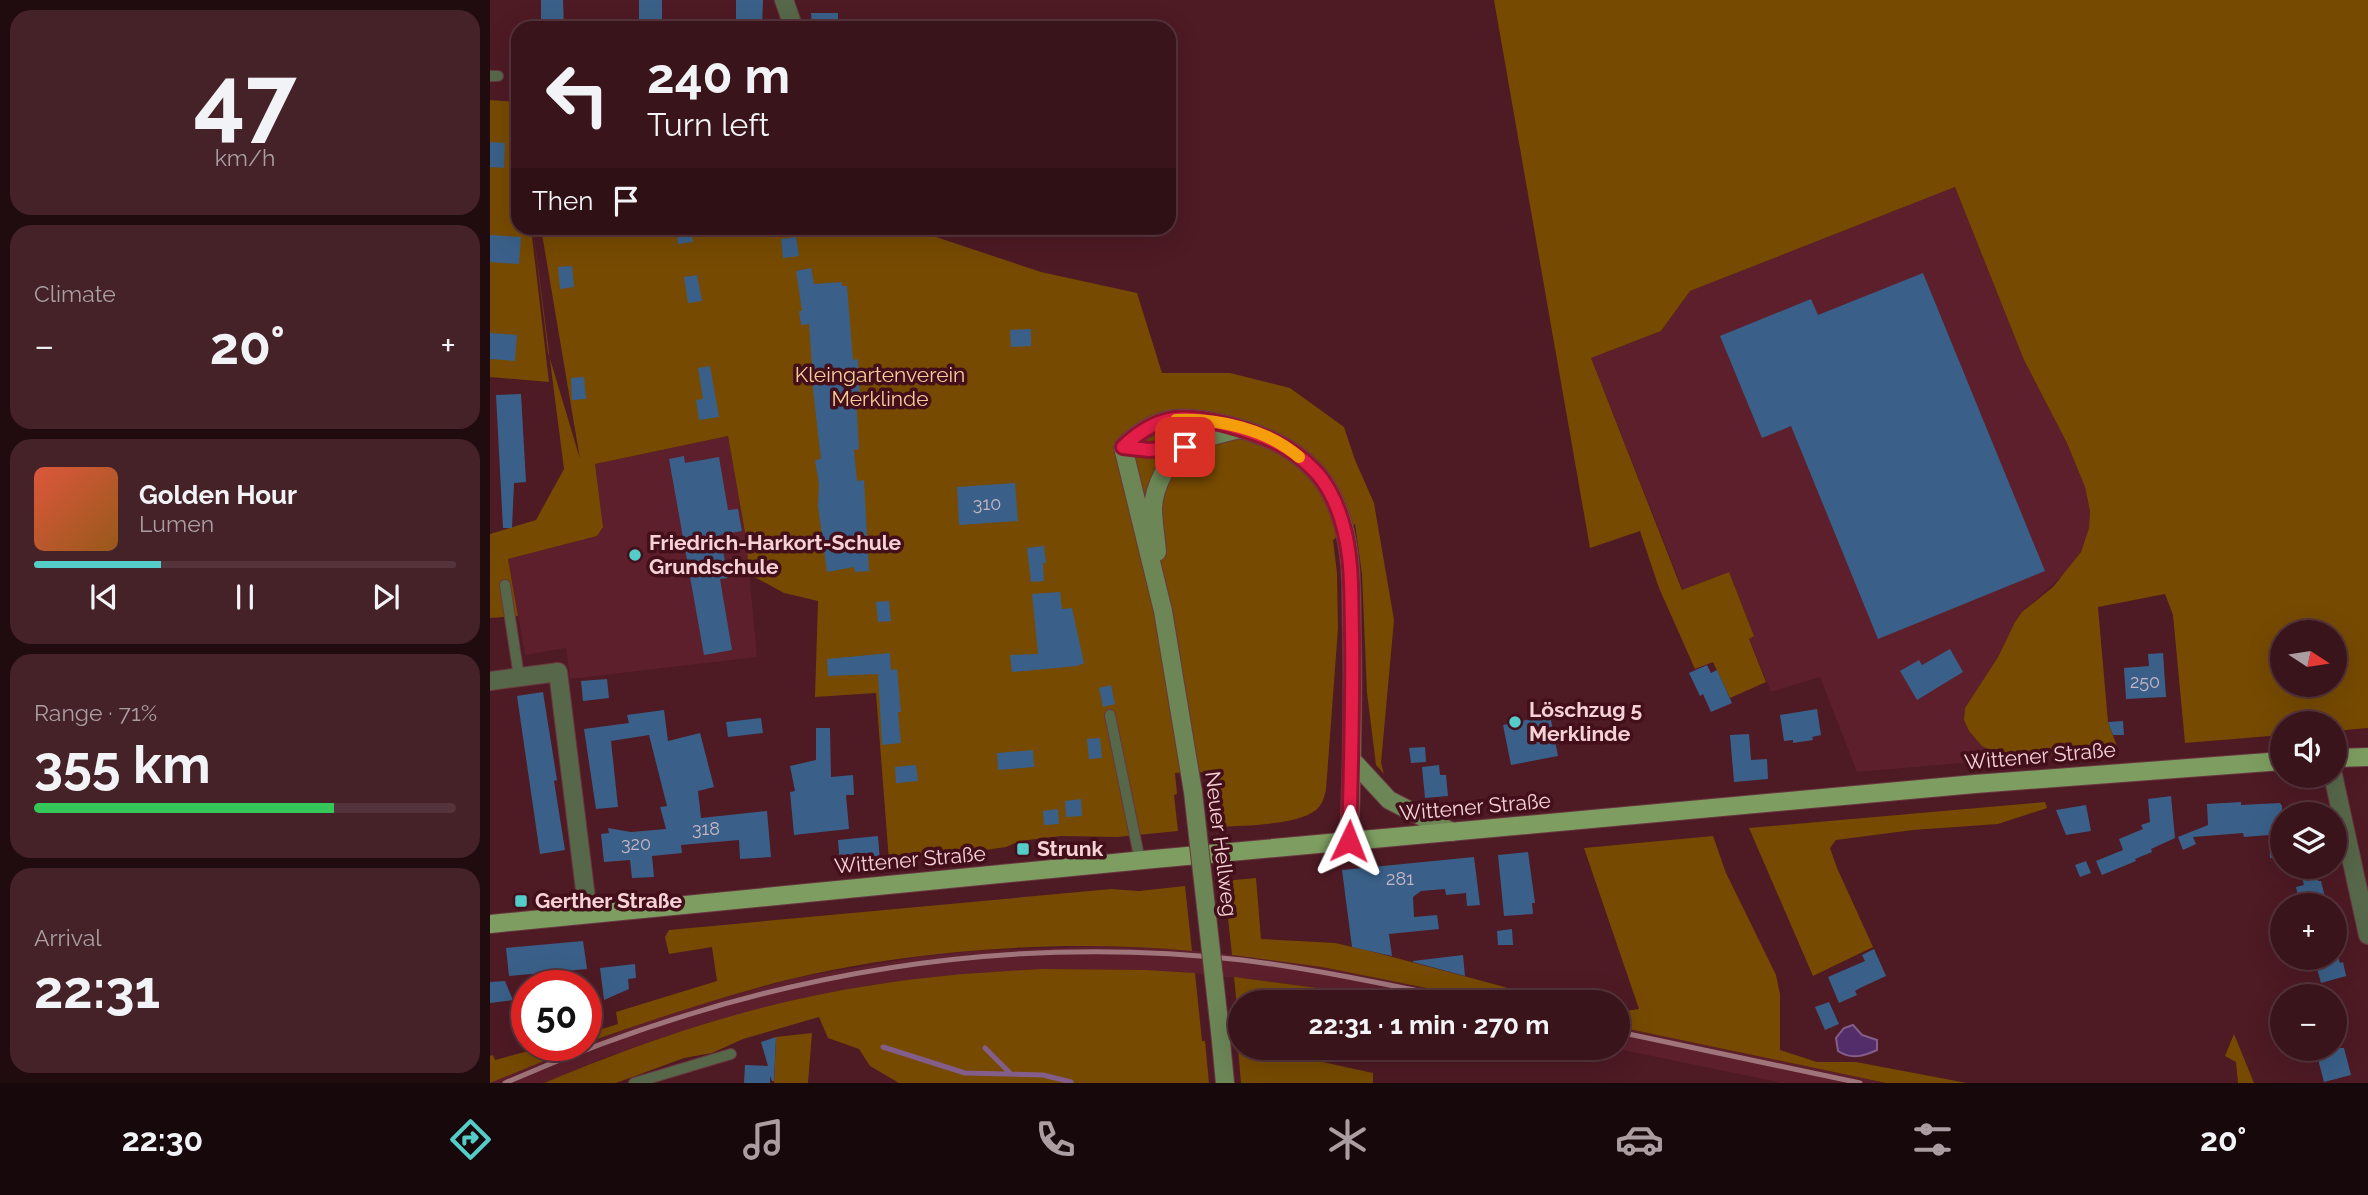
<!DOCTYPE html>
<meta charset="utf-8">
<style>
body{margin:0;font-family:Raleway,sans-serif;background:#452128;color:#f1f3f6;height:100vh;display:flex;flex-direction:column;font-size:26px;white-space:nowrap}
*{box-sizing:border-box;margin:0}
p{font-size:23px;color:#ab9ea3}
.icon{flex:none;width:38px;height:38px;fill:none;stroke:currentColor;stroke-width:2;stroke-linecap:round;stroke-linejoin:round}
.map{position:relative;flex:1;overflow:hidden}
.panel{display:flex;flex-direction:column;gap:10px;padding:10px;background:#200b0f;width:490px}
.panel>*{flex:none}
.hud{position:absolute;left:21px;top:21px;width:665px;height:214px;border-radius:21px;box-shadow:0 7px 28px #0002,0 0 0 2px #54333a;background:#3a141b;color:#f1f3f6;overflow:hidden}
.needle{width:46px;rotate:102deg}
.fabs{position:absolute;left:1780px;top:620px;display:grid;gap:14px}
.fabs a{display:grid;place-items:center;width:77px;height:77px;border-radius:50%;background:#3a141b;box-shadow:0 7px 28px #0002,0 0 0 2px #54333a;font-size:35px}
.speed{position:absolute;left:21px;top:970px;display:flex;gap:14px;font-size:35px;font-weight:700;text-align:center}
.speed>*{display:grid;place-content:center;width:91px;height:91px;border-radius:50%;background:#3a141b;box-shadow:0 7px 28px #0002,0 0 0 2px #54333a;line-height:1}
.speed .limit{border:10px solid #d22;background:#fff;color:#111}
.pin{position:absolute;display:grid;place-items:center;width:60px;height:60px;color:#fff;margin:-30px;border-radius:14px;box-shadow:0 4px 10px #0006}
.me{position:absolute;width:77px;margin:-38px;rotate:2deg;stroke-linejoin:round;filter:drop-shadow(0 0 5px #0008)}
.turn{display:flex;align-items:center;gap:24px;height:147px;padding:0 21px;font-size:32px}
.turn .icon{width:91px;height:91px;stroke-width:2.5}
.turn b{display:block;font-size:49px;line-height:60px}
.then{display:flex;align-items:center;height:66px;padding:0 21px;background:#0003;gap:14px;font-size:26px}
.big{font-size:52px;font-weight:700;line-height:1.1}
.panel .card{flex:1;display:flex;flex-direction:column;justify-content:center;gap:10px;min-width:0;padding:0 24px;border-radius:21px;background:#452128}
.panel .dial{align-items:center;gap:0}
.dial b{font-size:91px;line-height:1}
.song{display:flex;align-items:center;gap:21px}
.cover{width:84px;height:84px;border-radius:10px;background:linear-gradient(135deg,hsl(10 70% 55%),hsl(30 70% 35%))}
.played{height:7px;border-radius:4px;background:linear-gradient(90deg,#54cdc8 30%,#54333a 30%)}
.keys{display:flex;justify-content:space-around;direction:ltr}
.heat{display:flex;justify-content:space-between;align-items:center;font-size:38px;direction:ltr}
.charge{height:10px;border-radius:5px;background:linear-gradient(90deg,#34c759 71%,#54333a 0)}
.trip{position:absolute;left:738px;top:990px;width:402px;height:70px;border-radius:35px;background:#3a141b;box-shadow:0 7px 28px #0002,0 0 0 2px #54333a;font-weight:700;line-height:70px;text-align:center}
.dock{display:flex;height:112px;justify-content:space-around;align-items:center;background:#17080b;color:#ab9ea3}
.dock .icon{width:49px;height:49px}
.dock .active{color:#54cdc8}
.dock b{font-size:32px;color:#f1f3f6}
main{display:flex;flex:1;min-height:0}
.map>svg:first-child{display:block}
</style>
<main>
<section class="panel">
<div class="card dial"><b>47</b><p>km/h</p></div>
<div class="card"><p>Climate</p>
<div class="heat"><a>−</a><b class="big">20°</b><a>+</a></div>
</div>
<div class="card">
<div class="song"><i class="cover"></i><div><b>Golden Hour</b><p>Lumen</p></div></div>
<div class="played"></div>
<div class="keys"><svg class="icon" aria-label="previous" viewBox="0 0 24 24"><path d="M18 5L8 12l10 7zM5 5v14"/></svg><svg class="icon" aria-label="pause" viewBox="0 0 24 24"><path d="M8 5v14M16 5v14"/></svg><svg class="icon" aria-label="next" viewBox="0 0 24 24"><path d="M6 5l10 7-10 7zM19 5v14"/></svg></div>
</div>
<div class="card"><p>Range · 71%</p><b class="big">355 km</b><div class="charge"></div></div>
<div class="card"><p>Arrival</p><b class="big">22:31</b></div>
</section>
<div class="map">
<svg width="1878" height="1083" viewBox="0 0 1878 1083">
<rect width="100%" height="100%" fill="#4e1a24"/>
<path fill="#5c1f2b" d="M1465,187L1534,360L1577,443L1595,487L1600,511L1599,528L1591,552L1573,575L1532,612L1525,622L1508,657L1475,708L1474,720L1479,731L1499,751L1518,759L1367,772L1330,677L1281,692L1259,638L1264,636L1239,572L1193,590L1101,358L1171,331L1200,291Z
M238,436L256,538L267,657L80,679L76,648L35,655L18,559L107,536L113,526L105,464Z
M610,946L687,949L772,958L832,967L1011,1003H903L823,987L691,972L552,969L489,973L381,985L308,1000L180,1035L111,1059L54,1083H0L84,1048L193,1009L309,977L428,957L482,951Z
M1129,1027L1367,1077L1396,1083H1292L1123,1048H1129Z"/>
<path fill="#764a00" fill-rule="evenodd" d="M1004,0H1878V728L1845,731L1844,723H1792V735L1695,743L1683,615L1675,594L1608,607L1618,722L1628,749L1518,759L1492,746L1479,731L1474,720L1475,708L1508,657L1525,622L1532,612L1563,587L1591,552L1599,528L1600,511L1595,487L1577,443L1534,360L1465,187L1200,291L1171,331L1101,358L1192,590L1239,572L1264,636L1259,639L1276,682L1240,698L1223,662L1205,669L1169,588L1150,531L1100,548ZM1792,632H1844V684H1792Z
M0,100L27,102L28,228H41L59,382L0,377Z
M43,228L58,352L90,459L51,228H439L443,236L551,272L647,293L672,373H740L800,388L854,427L865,460L884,503L904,620L891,763L894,774L903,784L886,765L877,693L872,574L865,524L843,540L847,573L848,628L836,790C834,798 832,805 826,810C805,826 754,825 727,827L720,772L685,773L687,794L684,795L688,831L627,837L571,836L530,841L516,847L495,850L494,852L399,861L386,693L325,697L328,601L294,593L259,574L256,538L238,436L105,464L113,527L107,536L18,559L28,616L0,618V534L46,520L74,469Z
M1555,802L1557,808L1508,824L1423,830L1346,840L1340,848L1347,868L1383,947L1323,976L1259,828Z
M1223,836L1236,873L1286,975L1290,994V1050L1327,1062H1366L1477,1083H1396L1129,1027V1012L1149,1009L1094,848Z
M766,878L771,939L845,943L880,951L1011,986L1064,1003H1011L832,967L742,955L734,881Z
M695,886L702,951C577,939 427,949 305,978C234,995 165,1019 96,1043V1034L128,1024L126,1012L227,981L222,947L179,954L175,937L179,930L621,889L649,891Z
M552,969L656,970L705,973L712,1041H715L719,1083H409L380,1066L369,1049L338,1038L329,1017L253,1039L222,1053L194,1058L126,1083H54C158,1039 270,1002 383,985C439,976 496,972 552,969Z
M744,977L843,990L840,1003H751V1048H830L828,1061L883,1073V1083H751L747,1038L750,1037Z
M322,1033L318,1083H284L286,1037Z
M1744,1034L1764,1083H1748L1746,1062L1735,1056Z
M60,1045H93L0,1083V1056L3,1055L5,1060Z"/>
<path fill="#532c6a" stroke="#845e8a" stroke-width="2" d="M1363,1025L1372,1035L1387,1040V1050C1374,1056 1361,1060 1348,1051L1346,1038L1354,1028Z"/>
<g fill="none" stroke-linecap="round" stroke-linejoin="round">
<path stroke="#845e8a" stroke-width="5" d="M393,1047L475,1073L553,1075L581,1082
M495,1048L520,1073"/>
</g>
<path fill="#3a6089" d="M51,0H73L74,28H51Z
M149,0H172V28H149Z
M246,0H273L272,28H246Z
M321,13H348V28H322Z
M0,142L15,143L14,168L0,167Z
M186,228H201L203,242L188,244Z
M0,235L31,237L29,264L0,262Z
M306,237L309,256L293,258L291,239Z
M82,266L84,287L70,289L68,267Z
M321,268L324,284L352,282V286H357L363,360L368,359L370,395H366L369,449L364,450L367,481L374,480L379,571L365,572L364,567L337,572L328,506L329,484L325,460L331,459L320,364H322L319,324L311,325L309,311H312L306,271Z
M1433,273L1555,571L1388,639L1301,426L1272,438L1230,336L1321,299L1328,315Z
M207,275L212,301L198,303L194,277Z
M541,329V346L521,347L520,330Z
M0,333L27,335L25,361L0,359Z
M220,366L229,417L209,420L206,400L213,399L208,368Z
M94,377L96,399L82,400L81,378Z
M31,394L36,482L24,483L22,528H13L6,395Z
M194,456L195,463L229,457L238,510L248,509L252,531L230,535L238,578L230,579L242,650L214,655L179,459Z
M525,483L528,521L469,525L467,487Z
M554,546L556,563H553L554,581L541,582L537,548Z
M570,592L572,609L582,608L594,663L587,666L522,672L520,655L548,654L542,594Z
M399,601L401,621L388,622L386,602Z
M1460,649L1473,672L1427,700L1410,671L1429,660L1432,665Z
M400,653L401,670L407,669L411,712H408L411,743L392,745L388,674L338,676L337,659Z
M1673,653L1676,697L1636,699L1634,668L1659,666L1658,654Z
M1217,665L1221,673L1227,670L1242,703L1221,712L1213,694L1210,696L1199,673Z
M117,679L119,698L93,701L91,681Z
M621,685L625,704L613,707L609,688Z
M53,692L67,780L64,781L75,850L50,854L27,696Z
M1327,709L1331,735L1322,737L1323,740L1303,743V740L1294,741L1290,715Z
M174,710L178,741L210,733L224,787L208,791L211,818L277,811L281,857L250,859L249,840L191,845L192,853L162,856L164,877L142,878L140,860L114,862L111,834L119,833L118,828L141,832L176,829L170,807L177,806L159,735L121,741L128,807L106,809L94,729L139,723L137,715Z
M1060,715L1068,756L1021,765L1013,725Z
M271,718L273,733L238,737L236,722Z
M1633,721L1634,735H1623L1618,722Z
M326,728H340L341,777L363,775L364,795H356L359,829L304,835L300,792L305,791L300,766L326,760Z
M1259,734L1261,760L1277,759L1278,779L1244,782L1240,735Z
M610,738L612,758L599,759L597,739Z
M935,747L936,762L921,763L919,748Z
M543,750L544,767L508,770L507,753Z
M426,765L428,781L406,783L405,767Z
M949,765L950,775H956L958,796L935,798L932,767Z
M1681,796L1685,838L1661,849L1662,852L1645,859L1646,861L1612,875L1606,861L1633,850L1629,839L1653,829L1651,825L1660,822L1658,799Z
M591,799L592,816L576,817L575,801Z
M1751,802V805L1790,803L1792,806V857L1780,858L1779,835L1754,837L1753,833L1703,837L1706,844L1693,850L1688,837L1718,825L1717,804Z
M1596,805L1601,831L1576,835L1566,810Z
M568,809L569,824L554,825L553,811Z
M388,836L390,862L350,865L348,840Z
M1038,852L1045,903H1042L1043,914L1014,916L1008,855Z
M984,857L990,905L977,906L976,893L956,895L955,889L931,891L923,897L924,917L947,915L949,929L899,934L902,956L862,947L852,870Z
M1596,861L1601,873L1590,877L1585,865Z
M1826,874L1828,881H1831L1837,905H1810L1806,887L1814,885L1812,877Z
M1022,929L1023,945H1008L1007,931Z
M93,941L97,969L19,976L16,948Z
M1384,949L1396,976L1370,988L1365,991L1367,995L1349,1003L1338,977L1375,961L1372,955Z
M973,955L975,976L923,962V961Z
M1824,957H1848L1850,963L1853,962L1856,976L1831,983Z
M145,964L146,978L138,979L139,989L114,1000L110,968Z
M15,981L23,1000L0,1003V982Z
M1339,1002L1349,1024L1335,1030L1325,1007Z
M286,1037L284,1081H282L280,1076V1083H254L255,1065L278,1066L271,1042Z
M1004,1048H1044L1042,1062L1004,1055Z
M1825,1048H1854L1861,1075L1834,1082Z"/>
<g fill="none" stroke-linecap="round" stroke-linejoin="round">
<g stroke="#693740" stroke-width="12">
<path id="service" d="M0,76H8
M634,447L659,450L692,447
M15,585L29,677
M620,715L650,861
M144,1083L241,1054"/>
</g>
<g stroke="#693740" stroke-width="20">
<path id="minor" d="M294,0L301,20
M0,681L68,672L98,914
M1843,775L1878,935"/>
</g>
<g stroke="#693740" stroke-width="20">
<path id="secondary" d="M667,552C666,537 663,522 663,508C664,487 678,458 696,446C712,437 731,434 749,429
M863,761L899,800L962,832
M703,792L673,611L633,447C667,413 696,414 741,426C773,435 800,445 824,470C837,483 847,504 852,521C863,556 861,597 862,633C863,703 862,772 859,841
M730,1031L735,1083"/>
</g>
<g stroke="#693740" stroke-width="20">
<path id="primary" d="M1844,758L1878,757
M0,924L664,859L1485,784L1792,761"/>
</g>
<use href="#service" stroke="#576749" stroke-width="10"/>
<use href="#minor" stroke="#576749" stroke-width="18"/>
<use href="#secondary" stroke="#6c8656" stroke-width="18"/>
<use href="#primary" stroke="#7d9e60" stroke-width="18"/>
<path stroke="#a0747b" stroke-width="5" d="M1129,1032L1370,1083
M15,1083C249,980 497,931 752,960C831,970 909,987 987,1003"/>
<g stroke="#693740" stroke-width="20" stroke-linecap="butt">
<path id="secondary-bridge" d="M703,792L730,1031"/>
</g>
<use href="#secondary-bridge" stroke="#6c8656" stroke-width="18"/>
</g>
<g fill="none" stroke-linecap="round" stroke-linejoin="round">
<g stroke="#92132f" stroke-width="18">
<path id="route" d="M695,447L659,450L633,447C668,413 696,414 741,426C773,435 800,445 824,470C837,483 847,504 852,522C863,557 861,597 862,633C863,703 861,772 859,841"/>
</g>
<use href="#route" stroke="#e11d48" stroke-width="12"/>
<path stroke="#f59e0b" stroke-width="12" d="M686,420C727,418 777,429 809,457"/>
</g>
<g fill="#54cdc8" stroke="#420f1b" stroke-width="2.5">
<circle cx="145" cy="555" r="7"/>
<circle cx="1025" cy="722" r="7"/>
<rect x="526" y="842" width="14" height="14" rx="3.5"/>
<rect x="24" y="894" width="14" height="14" rx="3.5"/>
</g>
<g text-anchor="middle" stroke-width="7" stroke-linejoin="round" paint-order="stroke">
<g font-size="18" fill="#c7b6c3">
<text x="497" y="510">310</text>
<text x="1655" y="688">250</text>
<text x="216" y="835">318</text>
<text x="146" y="850">320</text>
<text x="910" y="885">281</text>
</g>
<g font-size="21" fill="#f8cc98" stroke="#420f1b">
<text x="390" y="382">Kleingartenverein<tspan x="390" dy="24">Merklinde</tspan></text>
</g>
<g font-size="21" font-weight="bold" fill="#f6d2d6" stroke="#420f1b" text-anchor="start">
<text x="159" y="550">Friedrich-Harkort-Schule<tspan x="159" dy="24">Grundschule</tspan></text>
<text x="1039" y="717">Löschzug 5<tspan x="1039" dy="24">Merklinde</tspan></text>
<text x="547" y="856">Strunk</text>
<text x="45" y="908">Gerther Straße</text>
</g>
<g font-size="21" fill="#f6d2d6" stroke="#420f1b">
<text transform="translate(1550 756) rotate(-5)" y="7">Wittener Straße</text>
<text transform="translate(985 807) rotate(-5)" y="7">Wittener Straße</text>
<text transform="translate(731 844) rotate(83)" y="7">Neuer Hellweg</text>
<text transform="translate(420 860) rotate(-5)" y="7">Wittener Straße</text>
</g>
</g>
</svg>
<div class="fabs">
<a><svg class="needle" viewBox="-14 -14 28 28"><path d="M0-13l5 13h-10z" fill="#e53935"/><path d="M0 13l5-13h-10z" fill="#ab9ea3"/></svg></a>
<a><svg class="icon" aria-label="sound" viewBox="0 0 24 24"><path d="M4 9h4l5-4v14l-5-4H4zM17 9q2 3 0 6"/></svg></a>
<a><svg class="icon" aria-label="layers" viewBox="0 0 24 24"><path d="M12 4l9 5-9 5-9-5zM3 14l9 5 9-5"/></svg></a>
<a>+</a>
<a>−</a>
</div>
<div class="speed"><div class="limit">50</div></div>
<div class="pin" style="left:695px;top:447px;background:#d93025"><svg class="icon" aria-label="arrive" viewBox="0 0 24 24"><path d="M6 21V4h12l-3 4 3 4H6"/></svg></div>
<svg class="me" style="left:859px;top:841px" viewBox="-20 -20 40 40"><path d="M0-17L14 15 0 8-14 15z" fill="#e11d48" stroke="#fff" stroke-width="4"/></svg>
<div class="trip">22:31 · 1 min · 270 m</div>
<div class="hud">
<div class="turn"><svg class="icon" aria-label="left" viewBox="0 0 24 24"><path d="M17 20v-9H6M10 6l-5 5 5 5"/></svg><div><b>240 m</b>Turn left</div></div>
<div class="then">Then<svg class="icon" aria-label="arrive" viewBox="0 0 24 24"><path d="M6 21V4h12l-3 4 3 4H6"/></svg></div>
</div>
</div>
</main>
<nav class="dock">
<b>22:30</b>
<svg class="icon active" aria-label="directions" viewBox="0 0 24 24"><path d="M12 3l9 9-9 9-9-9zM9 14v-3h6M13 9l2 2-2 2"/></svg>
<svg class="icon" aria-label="music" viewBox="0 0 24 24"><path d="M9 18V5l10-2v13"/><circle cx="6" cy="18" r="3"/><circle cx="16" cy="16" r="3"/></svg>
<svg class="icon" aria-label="phone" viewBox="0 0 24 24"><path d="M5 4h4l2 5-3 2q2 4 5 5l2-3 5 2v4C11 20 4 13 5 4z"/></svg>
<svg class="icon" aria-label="climate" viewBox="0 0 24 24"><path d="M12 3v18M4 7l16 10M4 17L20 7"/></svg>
<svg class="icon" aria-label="car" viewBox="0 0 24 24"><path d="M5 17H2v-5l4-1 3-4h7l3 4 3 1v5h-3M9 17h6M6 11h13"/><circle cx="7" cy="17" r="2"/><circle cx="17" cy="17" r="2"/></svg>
<svg class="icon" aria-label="filters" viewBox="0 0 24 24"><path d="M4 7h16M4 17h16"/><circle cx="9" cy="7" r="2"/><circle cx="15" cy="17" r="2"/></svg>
<b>20°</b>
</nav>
